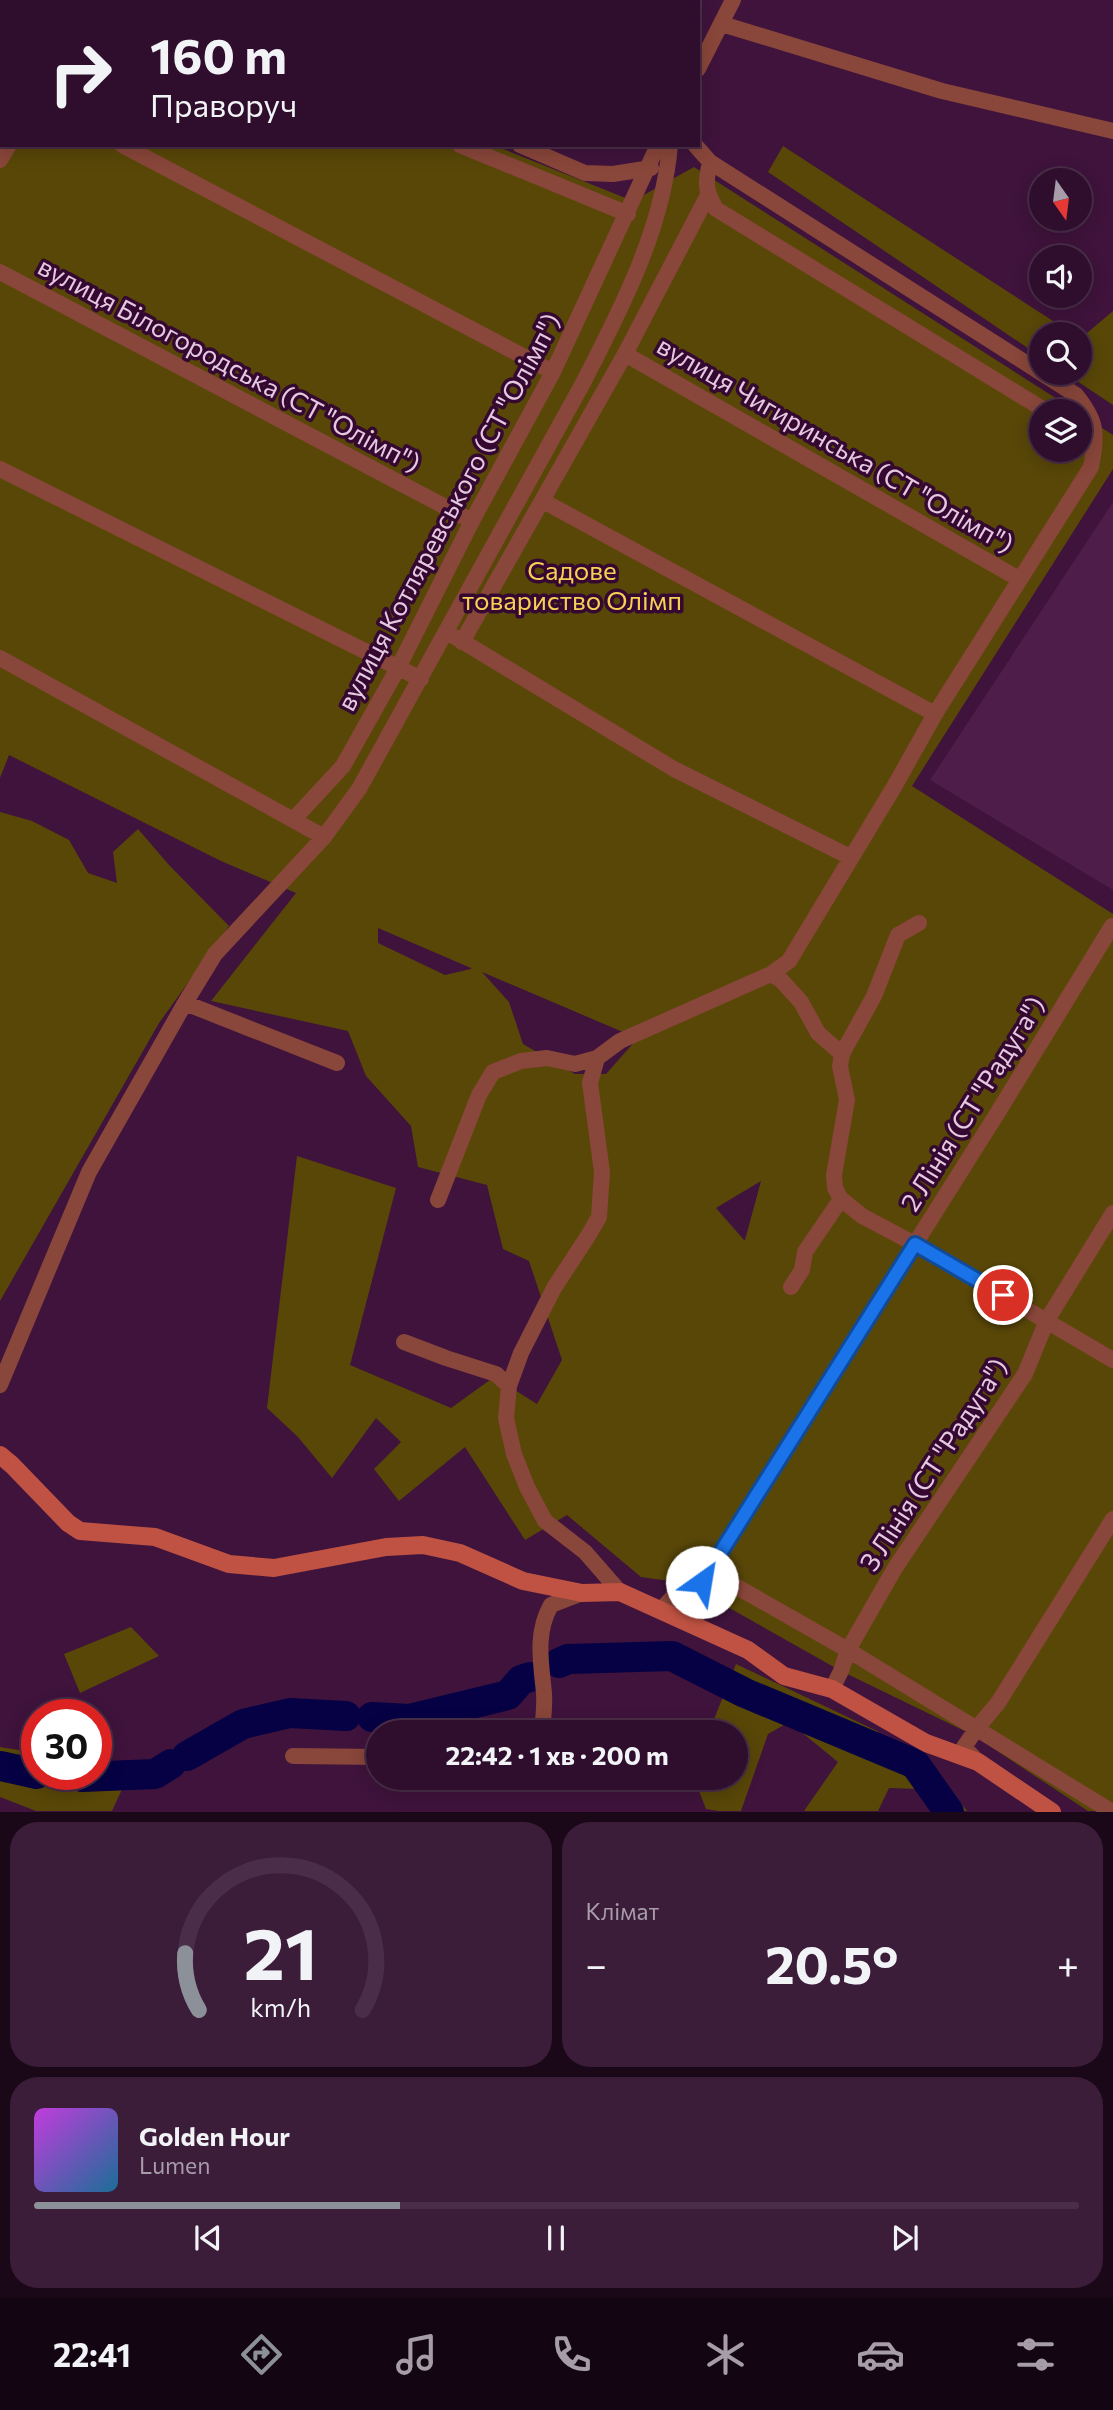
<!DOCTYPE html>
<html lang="uk">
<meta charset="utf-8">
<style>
body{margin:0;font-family:Commissioner,sans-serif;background:#3b1c39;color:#f1f3f6;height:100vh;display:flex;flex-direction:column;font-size:26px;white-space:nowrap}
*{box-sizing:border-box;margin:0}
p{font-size:23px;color:#a79caa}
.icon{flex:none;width:38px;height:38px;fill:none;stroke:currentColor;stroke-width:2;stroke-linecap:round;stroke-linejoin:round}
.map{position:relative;height:1812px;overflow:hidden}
.drawer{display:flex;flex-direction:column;gap:10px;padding:10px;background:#1a0819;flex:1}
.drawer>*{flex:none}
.top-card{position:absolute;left:0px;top:0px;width:700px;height:147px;box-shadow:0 4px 18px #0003,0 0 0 2px #4a2e49;background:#2f0e2d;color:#f1f3f6;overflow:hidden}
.needle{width:46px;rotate:166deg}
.fabs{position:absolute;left:1029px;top:168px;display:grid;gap:14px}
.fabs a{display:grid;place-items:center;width:63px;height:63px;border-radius:50%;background:#2f0e2d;box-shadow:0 4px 18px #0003,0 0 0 2px #4a2e49;font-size:35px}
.speed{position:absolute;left:21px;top:1699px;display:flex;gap:14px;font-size:35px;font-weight:700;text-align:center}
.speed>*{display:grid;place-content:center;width:91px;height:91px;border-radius:50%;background:#2f0e2d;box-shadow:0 4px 18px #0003,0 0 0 2px #4a2e49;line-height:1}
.speed .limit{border:10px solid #d22;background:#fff;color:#111}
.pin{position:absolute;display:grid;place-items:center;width:60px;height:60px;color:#fff;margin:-30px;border:4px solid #fff;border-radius:50%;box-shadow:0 2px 7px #0007}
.me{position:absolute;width:77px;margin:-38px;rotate:32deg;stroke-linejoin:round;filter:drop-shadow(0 0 5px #0008)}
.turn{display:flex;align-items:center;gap:24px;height:147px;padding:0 35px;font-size:32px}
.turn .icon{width:91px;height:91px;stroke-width:2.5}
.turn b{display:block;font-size:49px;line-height:60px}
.big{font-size:52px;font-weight:700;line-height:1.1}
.drawer .card{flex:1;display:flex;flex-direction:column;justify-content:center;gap:10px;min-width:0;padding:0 24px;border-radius:28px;background:#3b1c39}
.drawer .dial{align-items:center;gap:0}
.dial svg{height:182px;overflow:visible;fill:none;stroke:#4a2e49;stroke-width:7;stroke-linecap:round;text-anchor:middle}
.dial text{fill:#f1f3f6;stroke:none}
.song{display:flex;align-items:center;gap:21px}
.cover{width:84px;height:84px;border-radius:10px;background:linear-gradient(135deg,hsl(290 70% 55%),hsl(200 70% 35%))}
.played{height:7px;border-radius:4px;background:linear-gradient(90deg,#8c9099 35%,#4a2e49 35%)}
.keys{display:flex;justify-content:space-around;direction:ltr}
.heat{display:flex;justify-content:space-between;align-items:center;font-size:38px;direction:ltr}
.drawer .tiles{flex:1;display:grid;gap:10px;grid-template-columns:1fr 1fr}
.card:last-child{grid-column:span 2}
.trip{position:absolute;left:366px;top:1720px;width:382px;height:70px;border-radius:35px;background:#2f0e2d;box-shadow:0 4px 18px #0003,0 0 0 2px #4a2e49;font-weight:700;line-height:70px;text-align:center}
.tab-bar{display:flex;height:112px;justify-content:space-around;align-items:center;background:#130612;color:#a79caa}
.tab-bar .icon{width:49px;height:49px}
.tab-bar .selected{color:#8c9099}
.tab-bar b{font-size:32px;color:#f1f3f6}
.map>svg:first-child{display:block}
</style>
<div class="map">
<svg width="1113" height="1812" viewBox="0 0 1113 1812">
<rect width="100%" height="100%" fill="#3f133c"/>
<path fill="#4e1d4a" d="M1113,502V890L930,780Z"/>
<path fill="#594708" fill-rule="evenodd" d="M0,0H134L138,2H2V145H493L633,201L694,167L1076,411H1041V450H1080V414L1113,435V469L912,786L1113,914V1811H1088L973,1735L841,1671L694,1588L690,1573L691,1584L641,1577L567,1515L525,1540L465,1447L399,1501L374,1469L401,1442L376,1418L332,1478L298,1437L267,1408L297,1156L396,1188L350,1365L451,1408L494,1377L537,1404L562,1360L529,1261L503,1249L487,1185L418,1167L411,1126L366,1076L348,1031L211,1001L296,893L221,861L9,755L0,778ZM378,928L471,968V969L445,975L378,943ZM482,972L637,1038V1039L606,1074H575L523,1044L509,1002ZM761,1181L745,1240H744L716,1208Z
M783,146L1073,334H1041V357L768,172Z
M1113,311V405L1065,373H1080V339Z
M0,812L32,821L69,840L88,873L117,883L113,852L138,829L169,865L229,926L159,1023L0,1301Z
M131,1627L159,1656L80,1693L64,1654Z
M736,1664L877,1731L891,1747L942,1777L967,1811H932L921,1789L889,1788L878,1811H804L838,1762L789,1722L768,1734L741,1811H719L706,1809L694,1778H735V1732H709Z
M0,1747L37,1753V1774L96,1773L124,1785L112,1811H36L0,1797Z"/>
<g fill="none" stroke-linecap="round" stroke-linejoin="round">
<path stroke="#060044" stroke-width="30" d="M559,1663L568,1659L672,1656L745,1693L915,1764L949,1812
M372,1717L409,1719L508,1695L521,1680L530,1677
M187,1756L243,1724L290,1713L346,1716
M0,1766L37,1774
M82,1777L155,1774L171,1764"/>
<path stroke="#89463a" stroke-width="16" d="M102,0L106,2
M179,0L183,2
M420,2L421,0
M661,2L662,0
M722,24L942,91L1113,131
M698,69L733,0
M0,80L2,81
M122,145L553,372
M460,145L628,214
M520,145L585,173L613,174L651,168
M0,160L9,145
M710,162C705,183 705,190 716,209L1046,411
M0,272L472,521
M625,354L1019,579
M0,469L421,679
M543,501L935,714
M455,637L674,769L850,857
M462,642L625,354L708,195
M0,658L324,837
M293,820L343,766L398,668L472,521L553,372L658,145
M771,974L781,980L801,1002L818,1033L842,1054
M185,1003L337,1063
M841,1199L862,1216L915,1244L1113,1360
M438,1200L479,1095L493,1072L521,1061L547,1058L575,1064L597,1058
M791,1287L802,1270L805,1252L841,1199L835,1188L834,1175L847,1100L840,1066L842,1054L874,996L898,935L919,923
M404,1342L446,1358L496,1374L509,1386
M0,1385L89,1172L185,1003L215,954L324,837L359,789L583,383C621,309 663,229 670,145
M709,1571L848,1650L1109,1810
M620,1592L585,1552L545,1521L527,1487L514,1454L506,1418L509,1386L521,1353L554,1288L588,1236L599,1217L602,1172L590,1083L597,1058L620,1041L771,974L789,961L894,787L935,714L1091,467C1097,434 1098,422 1076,395L710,162L695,145
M661,1610L672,1598L702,1582L995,1117L1112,926
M832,1689L841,1671L848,1650L895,1568L1025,1374L1047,1320L1113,1213
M542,1732C543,1720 545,1706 544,1693C541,1662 535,1633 551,1605L582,1593
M293,1756L378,1757
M978,1762L964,1747L977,1728L998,1703L1113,1519"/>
<path stroke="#bf5242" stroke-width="18" d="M0,1455L12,1465L68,1523L80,1531L155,1537L229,1564L274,1568L386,1547L423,1545L460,1553L523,1581L582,1593L620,1592L748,1650L784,1676L832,1689L926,1743L978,1762L1052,1812"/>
</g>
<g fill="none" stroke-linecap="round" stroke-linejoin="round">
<g stroke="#114b97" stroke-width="18">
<path id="route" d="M702,1582L915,1244L1003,1295"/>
</g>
<use href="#route" stroke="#1a73e8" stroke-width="12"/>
</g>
<g text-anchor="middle" stroke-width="7" stroke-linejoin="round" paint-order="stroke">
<g font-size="26" fill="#e5c9e1" stroke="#340831">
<text transform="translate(229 365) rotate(28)" y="9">вулиця Білогородська (СТ "Олімп")</text>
<text transform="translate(835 445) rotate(30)" y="9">вулиця Чигиринська (СТ "Олімп")</text>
<text transform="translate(449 512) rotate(-62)" y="9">вулиця Котляревського (СТ "Олімп")</text>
<text transform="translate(973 1104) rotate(-58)" y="9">2 Лінія (СТ "Радуга")</text>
<text transform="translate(934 1465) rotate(-57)" y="9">З Лінія (СТ "Радуга")</text>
</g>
<g font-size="26" fill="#f7cf55" stroke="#340831">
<text x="572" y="580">Садове<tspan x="572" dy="30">товариство Олімп</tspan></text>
</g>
</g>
</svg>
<div class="fabs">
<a><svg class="needle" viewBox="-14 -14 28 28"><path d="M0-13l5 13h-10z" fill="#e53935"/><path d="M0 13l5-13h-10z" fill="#a79caa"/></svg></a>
<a><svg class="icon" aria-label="sound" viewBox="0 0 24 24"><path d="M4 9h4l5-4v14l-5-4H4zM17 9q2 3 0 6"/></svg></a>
<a><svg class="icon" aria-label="search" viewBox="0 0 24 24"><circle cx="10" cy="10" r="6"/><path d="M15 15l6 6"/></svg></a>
<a><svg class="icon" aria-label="layers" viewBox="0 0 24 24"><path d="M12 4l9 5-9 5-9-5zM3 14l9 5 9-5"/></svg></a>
</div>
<div class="speed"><div class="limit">30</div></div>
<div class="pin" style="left:1003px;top:1295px;background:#d93025"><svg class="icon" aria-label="arrive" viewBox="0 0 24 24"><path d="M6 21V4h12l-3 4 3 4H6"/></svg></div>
<svg class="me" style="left:702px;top:1582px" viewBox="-20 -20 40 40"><circle r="19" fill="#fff"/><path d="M0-13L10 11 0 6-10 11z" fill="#1a73e8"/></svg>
<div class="trip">22:42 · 1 хв · 200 m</div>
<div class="top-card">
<div class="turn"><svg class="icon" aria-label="right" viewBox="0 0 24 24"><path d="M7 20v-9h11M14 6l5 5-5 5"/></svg><div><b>160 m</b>Праворуч</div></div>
</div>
</div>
<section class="drawer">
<div class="tiles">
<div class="card dial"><svg viewBox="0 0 100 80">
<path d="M14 69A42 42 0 1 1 86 69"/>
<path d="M14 69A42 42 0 0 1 8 44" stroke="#8c9099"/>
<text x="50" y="56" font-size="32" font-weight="700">21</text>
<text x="50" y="72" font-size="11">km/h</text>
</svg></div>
<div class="card"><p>Клімат</p>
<div class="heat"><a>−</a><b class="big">20.5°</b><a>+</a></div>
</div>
<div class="card">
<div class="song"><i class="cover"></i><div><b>Golden Hour</b><p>Lumen</p></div></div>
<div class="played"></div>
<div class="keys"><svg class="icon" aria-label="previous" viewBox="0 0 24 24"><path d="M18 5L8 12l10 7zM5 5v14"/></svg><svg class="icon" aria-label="pause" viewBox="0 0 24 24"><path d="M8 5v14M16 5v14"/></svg><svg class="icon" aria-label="next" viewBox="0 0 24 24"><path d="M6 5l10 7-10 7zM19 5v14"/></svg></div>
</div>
</div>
</section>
<nav class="tab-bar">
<b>22:41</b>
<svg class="icon selected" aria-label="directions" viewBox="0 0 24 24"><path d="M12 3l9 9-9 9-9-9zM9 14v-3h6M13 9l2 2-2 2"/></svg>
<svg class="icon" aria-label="music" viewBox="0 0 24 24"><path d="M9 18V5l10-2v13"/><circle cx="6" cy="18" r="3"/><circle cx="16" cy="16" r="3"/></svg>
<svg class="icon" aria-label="phone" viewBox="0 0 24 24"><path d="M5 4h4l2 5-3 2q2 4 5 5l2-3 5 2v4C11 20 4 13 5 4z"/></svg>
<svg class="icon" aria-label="climate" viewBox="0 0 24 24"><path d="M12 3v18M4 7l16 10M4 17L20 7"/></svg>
<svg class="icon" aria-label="car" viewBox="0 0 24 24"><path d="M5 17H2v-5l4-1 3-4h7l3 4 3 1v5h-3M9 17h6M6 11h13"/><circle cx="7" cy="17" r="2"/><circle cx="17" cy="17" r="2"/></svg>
<svg class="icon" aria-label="filters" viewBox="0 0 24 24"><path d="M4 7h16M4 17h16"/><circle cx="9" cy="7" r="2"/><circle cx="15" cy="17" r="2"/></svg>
</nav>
